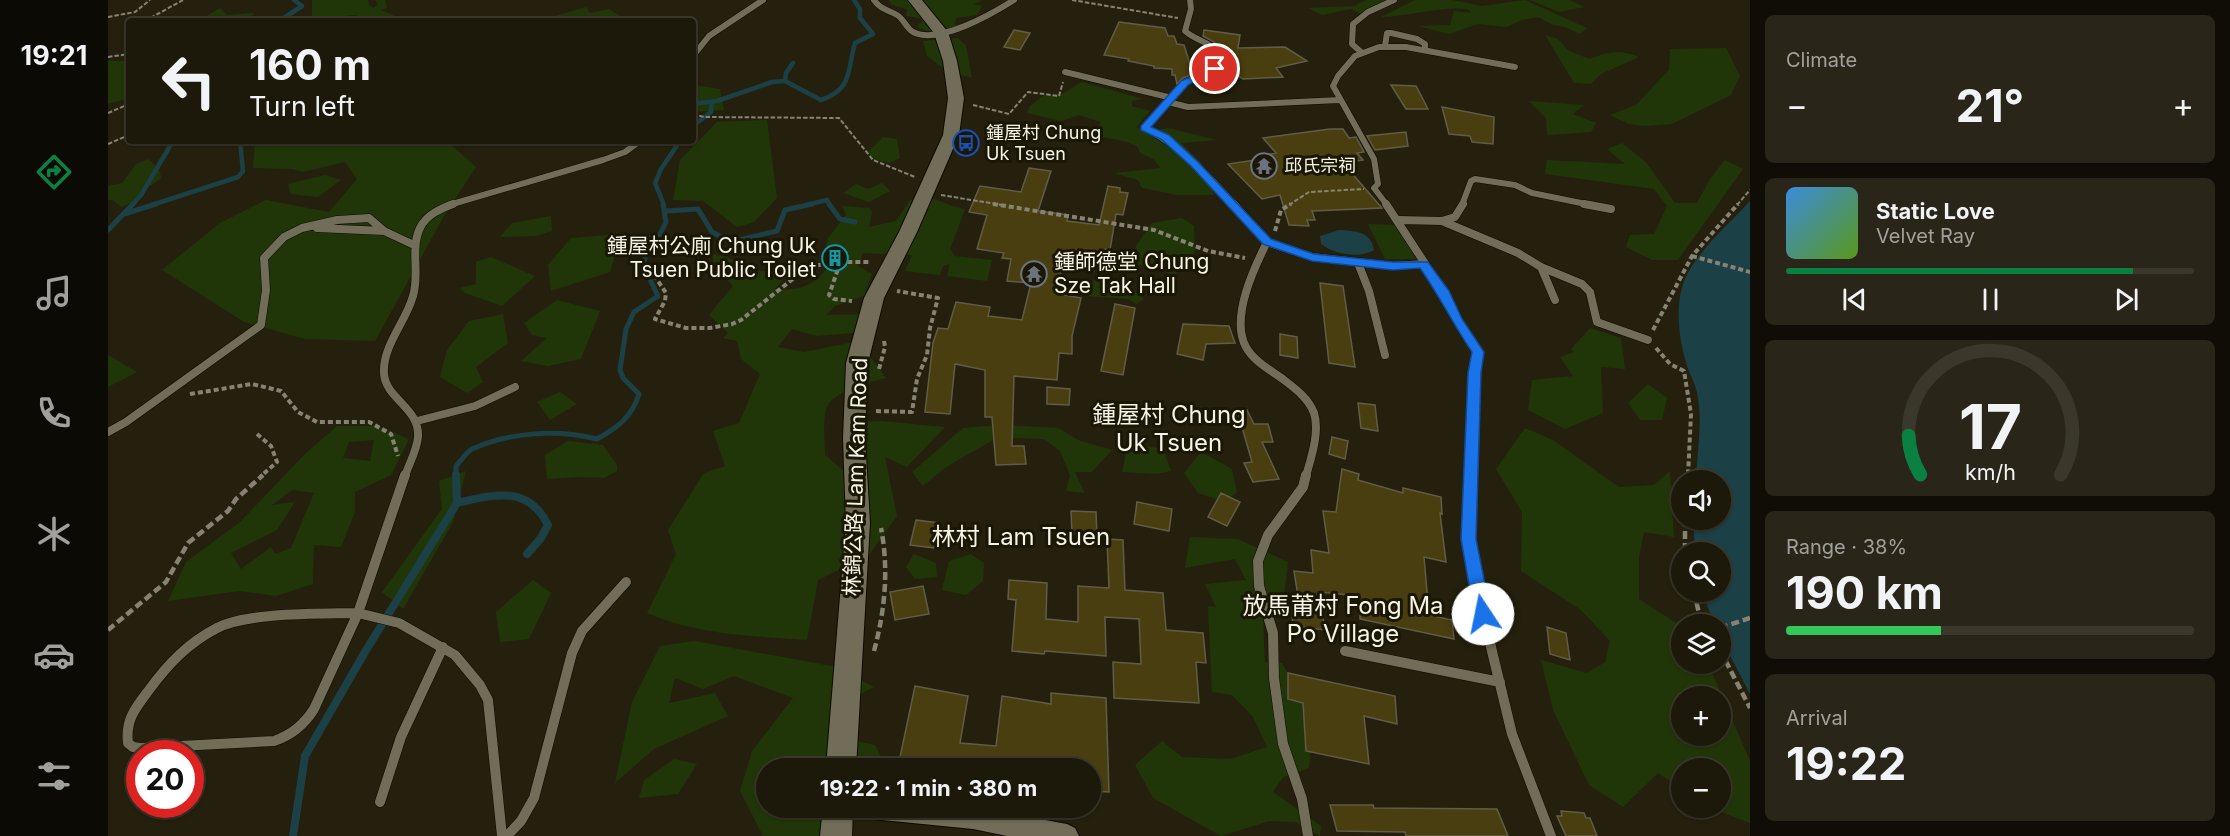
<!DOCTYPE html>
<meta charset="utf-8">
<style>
body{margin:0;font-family:Inter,"Noto Sans TC",sans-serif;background:#292518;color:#f1f3f6;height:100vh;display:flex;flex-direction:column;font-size:22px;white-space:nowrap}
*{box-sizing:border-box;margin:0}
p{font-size:20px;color:#a0a09c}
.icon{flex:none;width:33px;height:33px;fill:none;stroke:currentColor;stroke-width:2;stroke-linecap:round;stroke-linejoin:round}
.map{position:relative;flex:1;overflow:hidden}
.sheet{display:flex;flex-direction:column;gap:15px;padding:15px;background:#0f0d06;width:480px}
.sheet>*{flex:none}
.top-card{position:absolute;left:18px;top:18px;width:570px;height:126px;border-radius:6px;box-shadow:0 2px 4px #0004,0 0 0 2px #3a372b;background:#1c180a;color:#f1f3f6;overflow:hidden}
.tools{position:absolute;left:1563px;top:470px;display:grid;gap:12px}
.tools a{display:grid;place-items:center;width:60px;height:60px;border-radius:50%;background:#1c180a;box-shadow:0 2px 4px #0004,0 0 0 2px #3a372b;font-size:30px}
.speed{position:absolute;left:18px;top:740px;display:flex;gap:12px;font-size:30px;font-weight:700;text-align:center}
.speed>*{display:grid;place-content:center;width:78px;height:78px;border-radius:50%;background:#1c180a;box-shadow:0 2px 4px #0004,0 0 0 2px #3a372b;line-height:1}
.speed .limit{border:9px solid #d22;background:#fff;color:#111}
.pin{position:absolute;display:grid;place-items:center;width:51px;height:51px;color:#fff;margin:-26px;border:3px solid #fff;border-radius:50%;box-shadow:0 2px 6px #0007}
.me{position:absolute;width:66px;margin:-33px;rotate:349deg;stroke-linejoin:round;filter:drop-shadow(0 0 4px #0008)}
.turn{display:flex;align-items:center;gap:21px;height:126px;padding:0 24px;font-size:27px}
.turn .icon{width:78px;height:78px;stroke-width:2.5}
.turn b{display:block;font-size:42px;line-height:51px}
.big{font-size:45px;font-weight:700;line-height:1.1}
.sheet .card{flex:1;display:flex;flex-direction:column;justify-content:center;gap:9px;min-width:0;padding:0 21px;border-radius:9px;background:#292518}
.sheet .dial{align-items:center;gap:0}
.dial svg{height:156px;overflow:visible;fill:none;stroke:#3a372b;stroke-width:7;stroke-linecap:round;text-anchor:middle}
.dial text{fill:#f1f3f6;stroke:none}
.song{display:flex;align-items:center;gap:18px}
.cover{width:72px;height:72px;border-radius:9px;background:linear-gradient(135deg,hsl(210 70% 55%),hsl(90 70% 35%))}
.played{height:6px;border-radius:3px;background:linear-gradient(90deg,#0b8043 85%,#3a372b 85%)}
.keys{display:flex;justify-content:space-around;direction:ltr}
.heat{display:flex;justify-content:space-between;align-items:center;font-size:33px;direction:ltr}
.charge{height:9px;border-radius:4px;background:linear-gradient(90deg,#34c759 38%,#3a372b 0)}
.trip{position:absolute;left:648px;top:758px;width:345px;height:60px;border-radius:30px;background:#1c180a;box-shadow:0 2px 4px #0004,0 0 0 2px #3a372b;font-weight:700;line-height:60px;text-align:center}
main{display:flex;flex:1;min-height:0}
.menu{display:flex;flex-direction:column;width:108px;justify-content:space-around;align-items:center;background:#0b0a04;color:#a0a09c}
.menu .icon{width:42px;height:42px}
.menu .active{color:#0b8043}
.menu b{font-size:27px;color:#f1f3f6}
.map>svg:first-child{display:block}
</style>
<main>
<nav class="menu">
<b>19:21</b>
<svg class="icon active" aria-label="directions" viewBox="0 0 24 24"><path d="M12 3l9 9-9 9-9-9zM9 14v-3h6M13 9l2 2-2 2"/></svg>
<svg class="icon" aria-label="music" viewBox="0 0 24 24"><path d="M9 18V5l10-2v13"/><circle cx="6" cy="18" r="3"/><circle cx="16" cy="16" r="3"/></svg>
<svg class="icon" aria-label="phone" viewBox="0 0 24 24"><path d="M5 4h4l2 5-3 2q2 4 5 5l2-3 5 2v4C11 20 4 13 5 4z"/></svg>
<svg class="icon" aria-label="climate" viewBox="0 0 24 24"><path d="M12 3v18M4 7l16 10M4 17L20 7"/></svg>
<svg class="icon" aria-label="car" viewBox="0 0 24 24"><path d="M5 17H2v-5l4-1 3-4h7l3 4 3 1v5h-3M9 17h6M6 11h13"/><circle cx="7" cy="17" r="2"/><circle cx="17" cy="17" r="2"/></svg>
<svg class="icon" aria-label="filters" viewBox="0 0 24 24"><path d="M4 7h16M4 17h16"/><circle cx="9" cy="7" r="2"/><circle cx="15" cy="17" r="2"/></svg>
</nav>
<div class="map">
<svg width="1642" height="836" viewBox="0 0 1642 836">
<rect width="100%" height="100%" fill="#25200d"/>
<path fill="#203608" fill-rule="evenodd" d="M204,0H260L261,5L266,8L270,4L267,0H277L279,8L273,10L299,21H268L247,15L204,19Z
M781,0H872L875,1L865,4L874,6L869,15L848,18L846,33L829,35L809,27L816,19L798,16L799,9L784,5Z
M1258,0H1278L1277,9L1251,13L1243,9L1214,15L1200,8L1246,6Z
M1307,0H1344L1374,6L1417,0L1479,28L1472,34L1457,27L1445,25L1430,17L1414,20L1398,27L1370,24L1341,34L1310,26L1342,25L1346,11L1363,13L1360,9C1331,6 1303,16 1273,17Z
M1422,0H1462L1476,7L1451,12Z
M478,7L482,13L501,9L514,17L505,21H440V18Z
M112,8L119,15L146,13L140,21H94L97,17Z
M1437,35L1450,39L1461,51L1482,59C1499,52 1513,49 1531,57L1493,74L1483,84L1466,83Z
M850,38L858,46L864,78L839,71L819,56L815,41Z
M1618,48L1632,76L1623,95L1564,124L1536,126L1521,124L1502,115L1528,105L1561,70L1562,49Z
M0,61H21V98L0,104Z
M974,82L1035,99L1024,101V106L1042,111L1029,127L1040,133L1060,128L1108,140L1073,143L1093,163L1106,195H1070L1034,188L1030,180L1006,173L1053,168L1045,159L1032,153L1030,147L1019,142L985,135L993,122L971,115L953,121L919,113L922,106L938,94L951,96Z
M587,85L612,89L616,110L585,112Z
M1421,101L1476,105L1465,114L1488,123L1483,132L1439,135L1438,118Z
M659,120L669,198L646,222L629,227L595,201L565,200L572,160L609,122Z
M775,137L789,139L792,158L782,163L765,160L760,152Z
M147,141H339L368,167L336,216L267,341L197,339L136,322L54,270L112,223L158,200L221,212L249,179L237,162L195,172L185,169L145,168Z
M1514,143L1538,162L1567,203H1589L1602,179L1617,160L1635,169L1570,260H1544L1518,247L1522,235L1546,234L1559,206L1546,189L1437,174L1439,160L1517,164L1499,149Z
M41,159L52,172L53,178L31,194V200L13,207L5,200H0V186L14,183L28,164Z
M217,175L233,180L210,197L183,194L180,184Z
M774,183L782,191L761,202L735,193L748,184L760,189Z
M821,198C835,201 844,207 857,209L842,249L847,256L884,260L879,281L839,276L842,264L835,266L832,275L797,271L804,255L755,253L750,266L764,274L756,296L727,306L718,315L753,314L746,333L709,336L684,329L670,347L696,352L761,339V355L778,378C762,382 726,391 719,407C714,419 717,441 717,455L737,472L753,422L773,421L837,427L799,467L777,457L789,516L761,555L710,580L699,640C644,636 590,635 539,613L568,554L560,530L596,473L617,466L605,431L631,423L652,374L633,359L629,341L615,338L620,333L601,315L625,286L605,265V254L621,258L651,271L682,272L667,289C703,292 712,279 731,251L718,247L720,238L738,215L734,206L761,208L764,212L761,227L788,221L802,200Z
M443,216L444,231L428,236L392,237L404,223Z
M1074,218L1086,226L1087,259L1074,265L1067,275L1029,264L1028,246L1044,223Z
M1260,224L1289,225L1308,259H1277Z
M500,235L508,253L502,272L443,291L440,265L463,238Z
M383,257L427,276L394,306L357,293L352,288L368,284V262Z
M987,279H1012L1036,299L1029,304L1020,299L977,296Z
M449,300L492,311L473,359L440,366L413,361L439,338L424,335L416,323Z
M395,314L400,343L368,367L375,382L359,393L332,377L339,350L361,321Z
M1482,328L1513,338L1517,369L1493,367L1495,413L1457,429L1420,410L1424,380L1465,376L1452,357L1466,352L1463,349Z
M0,355L29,372L0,387Z
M1540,384L1559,398L1554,420H1532L1520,403Z
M452,392L469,404L442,420L429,402Z
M891,425L950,428L970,440L1004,450L984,472H967L977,493L958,491L962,475L952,451L936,439L914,438L887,439L838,467L815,486L804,472L855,428Z
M229,426H269L301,439L283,475L247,492V512L233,547L206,545L205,584L168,596L131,591L60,601L78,562L132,522L198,453ZM266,440L262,461L235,458L241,442ZM184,490L206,493L183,548L167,554L163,547L133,569L123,553L169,530L187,502L164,505Z
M1417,428L1445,440L1511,487L1546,485L1562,471L1566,537L1536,532L1531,557V599L1573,626L1574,663H1600L1642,761V823L1600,807H1612V768H1574L1573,789L1550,773L1515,807L1481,785L1445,710L1433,660L1479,673L1497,662L1502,641L1473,610L1413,571L1414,512L1388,469ZM1574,696H1612V735H1574Z
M460,441L495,445L509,465V471L496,478L470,477L439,479L437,455Z
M1020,443L1055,449L1063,471L1050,474L1014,472Z
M1093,452L1124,469L1129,492L1117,502L1090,493L1076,473Z
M358,471L345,522L295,609L274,592L334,509L331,481Z
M1082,537L1130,539L1180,562L1176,597L1155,620L1157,662L1174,663L1188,687L1205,729L1201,768L1175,777L1165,792L1213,826L1212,836L1187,822L1161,821L1113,836L1045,798L1027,765L1054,741L1074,757L1123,759L1159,747L1145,717L1124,695L1104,692L1100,606L1108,607L1097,584L1138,580L1127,559L1077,568Z
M806,554L828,563L829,577L807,579L798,567Z
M863,554L876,563L875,581L858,595L834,590L841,561Z
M425,580L443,593L421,639L392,642L388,612Z
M587,641L729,667L766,687L745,698L743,740L767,745L779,768H658V807H754L744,821L727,836H655L632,791L644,751L685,698L626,676L595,689L567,678L561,703L607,693L620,716L546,749L507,783L524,702L552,646Z
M566,759L589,764L570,794L531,798L536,780Z"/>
<path fill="#1b4046" d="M1642,201V694L1613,638L1612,624H1606L1594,591H1612V552H1587L1585,519H1612V480H1588C1589,452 1595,420 1589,392C1587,383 1582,375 1579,366C1571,340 1566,305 1577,279C1590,250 1620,225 1642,201Z
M1231,230C1247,231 1263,231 1266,250C1253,259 1225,254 1213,244L1212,236Z"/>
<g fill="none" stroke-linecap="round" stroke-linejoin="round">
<path stroke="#1b4046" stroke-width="4.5" d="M171,21L194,6L186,0
M677,81L678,73L685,63
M585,104L609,101L664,82L677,81L713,100C745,89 739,71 747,43L765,34L752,18V9L746,0
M585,126L603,112L604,102
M24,205L33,195L65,141
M44,205L130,177L135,171L132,141
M556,205L547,183L553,169L572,141
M698,205L719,200L722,205"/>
<path stroke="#1b4046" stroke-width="5" d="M721,204L732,219L747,222
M559,211L590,209L604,232L622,242L669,231L677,210L704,204
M16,214L48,204
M0,230L25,204
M348,476V466C353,461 358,452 364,449C402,432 450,429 489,439C509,428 524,417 531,394L515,378L512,370L518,329L526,312L550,296L535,265L542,238L551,236L558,222L555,204"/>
<path stroke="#1b4046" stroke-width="8" d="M349,503C384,495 420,484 440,525L433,538L419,554
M185,836L197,756L257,652L349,503L348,475"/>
</g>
<path fill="#493e10" stroke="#615c47" stroke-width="1.5" d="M1011,22L1057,28L1060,36H1066L1069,44L1076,45L1085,74L1075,78L1069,84L1067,75H1064V69L1046,68V66L1020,61L1021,59L996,55Z
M906,30L922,33L912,50L896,47Z
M1096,30L1132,35L1130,48L1177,47L1199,61L1168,68L1175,77L1135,79L1115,65L1111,48L1106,42L1095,36Z
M1283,85L1308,86L1320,109H1298Z
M1334,107L1386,117L1385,144L1364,142L1362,136L1341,134Z
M1222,129H1235L1241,138L1248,137L1256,152L1249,153L1255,160L1235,163L1274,208L1204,211L1207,220H1199L1201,226L1181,225L1172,195L1154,199L1120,164L1161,158L1158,155L1168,153L1155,138Z
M1298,132L1300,146L1267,150L1259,136Z
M921,168L943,171L930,211L960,215L959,221L991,225L1000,186L1012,188V192L1020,193L1015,215L1008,214L1002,250L998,249L994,268L954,261L951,294L973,298L964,336V354L951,353L949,380L906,376L904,446H916L918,464L888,465L884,417H877V370L847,364L842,414L817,412L825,343L830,328L840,329L848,302L882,307L880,316L914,320L923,283L899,281L903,259L894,258L896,253L869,249L879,215L861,212L872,186L913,192Z
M1212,283L1235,286L1247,367L1221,363Z
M1007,304L1027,308L1015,375L993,371Z
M1075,324L1121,326L1127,343L1098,344L1095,360L1069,354Z
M1172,334L1189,337L1190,358L1172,355Z
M939,387L962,389L961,405L939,404Z
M1250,403L1267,405L1270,431L1253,428Z
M1139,410L1146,424H1160L1165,442H1154L1171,479L1145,482L1136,463L1144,462L1130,413Z
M1224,437L1240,441L1237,459L1221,454Z
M1234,469L1251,474L1250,480L1295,493V488L1333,497L1334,514L1332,513L1338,562L1316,557L1321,615L1344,620L1346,639L1252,619V596L1211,592L1217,630L1185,626L1183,602L1191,603L1186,571L1205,573L1203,550L1221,553L1215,511L1228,512Z
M1113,493L1132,502L1119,526L1100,517Z
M1029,502L1064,509L1061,531L1026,524Z
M963,511L988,512L989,536L964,534Z
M808,520L831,523L826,548L802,545Z
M999,539L1015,540L1017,590L1055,593L1058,630L1095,633L1098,663L1088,662L1091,703L1006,698L1005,662L1033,664L1031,619L997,617L998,656L937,651L936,654L904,651L908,600L900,599L901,580L939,583L938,619L970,622V586L1001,588Z
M815,586L821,614L787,620L782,592Z
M1439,627L1458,633L1462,660L1442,654Z
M1180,673L1287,696L1289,724L1256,716L1261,764L1198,751L1195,703L1180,699Z
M807,686L860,696L852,743L888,746L894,696L943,704V693L998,698L1001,792L982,791V768H859L820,761L819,766L791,762Z
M1222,805H1265L1266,808L1389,809L1400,836H1298L1297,832L1229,831Z
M1453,811L1476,813L1478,818H1482L1489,836H1458L1449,816H1454Z"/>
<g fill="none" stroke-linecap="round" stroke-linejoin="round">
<g stroke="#0e0a00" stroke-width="7">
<path id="service-far2" d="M766,0C773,10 779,9 789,15C796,19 798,28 805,32C830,45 884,14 906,0
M1082,0L1083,9L1077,31C1093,45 1109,39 1110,65L1101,74L1077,83L1037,128C1073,148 1100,174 1127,205
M1277,46L1279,33H1283L1309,39L1317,44V50
M1253,52L1244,44L1245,24L1260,12L1286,0
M585,56L601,36L655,0
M957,72L1064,98
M1060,102L1080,107L1232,100
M341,205L495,160L517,152L532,141
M1279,205L1266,188L1270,184L1266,159L1225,86L1230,76L1247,56L1271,47H1298L1407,67
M1354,205L1363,181L1367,179L1407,185L1424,193L1483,205"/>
</g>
<g stroke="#0e0a00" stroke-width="9">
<path id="service-far1" d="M1126,204L1159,242C1146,268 1122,318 1138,347C1145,360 1159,368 1172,377C1185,387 1200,397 1206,413C1212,432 1203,458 1198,476
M1278,204L1337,294L1349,320L1370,352L1366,373L1362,476
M1476,204L1503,209
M1291,220L1334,221L1347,217L1355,204
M1334,221L1410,253L1433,267L1474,284L1482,292L1489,322L1540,340
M209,228L276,231
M1159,242L1204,257L1285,266L1316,264
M1250,263L1261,291L1277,355
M1433,267L1447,300
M309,421L367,406L407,387
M0,432L18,422L153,325L158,290L156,258L176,237L194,228L229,220L261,218L276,231L306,245
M297,476C301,464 309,450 310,437C312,408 278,399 276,374C274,346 298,322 305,296C312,274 302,249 312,228C318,215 332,209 345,204"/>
</g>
<g stroke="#0e0a00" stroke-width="11">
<path id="service" d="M1198,475L1195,487L1160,535L1150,561L1151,586L1165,633L1166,678L1175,744L1194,799L1200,836
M1362,475L1360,539L1375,614L1404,734L1443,836
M250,613L291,623L347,655L372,685L380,700L394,836
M250,613L206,709C196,725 184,735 166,741L33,748L25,747L20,743C17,720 28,707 41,690C60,664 80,643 109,628C140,612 213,614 250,613Z
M250,613L297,475
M1237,651L1392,682
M272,802L293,737L335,647
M399,836L413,821L426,798L464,653L474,631L518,582"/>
</g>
<g stroke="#0e0a00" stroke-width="2">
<path id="minor" d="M743,807H867L959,824L967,828L971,836H899L865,829L754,818L746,815Z"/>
</g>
<g stroke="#0e0a00" stroke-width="2">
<path id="secondary" d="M800,0H814L840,32L849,61L856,98L851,135L809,232L776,298L760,363L757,438L762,523L748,768H718L738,523L735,438L738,363L756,298L791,232L835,135L840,98L835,61L826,33Z
M715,807H745L744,836H712Z"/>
</g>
<path stroke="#878374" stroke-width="2" stroke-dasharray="4.5 2" stroke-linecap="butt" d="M964,0L1070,18
M0,17L27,12L42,0
M37,21L75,0
M0,57L21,54
M865,105L901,114L920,92L951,96L955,82
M0,113L21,104
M585,114L596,117L731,118L765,160L807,177
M0,144L21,135
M833,195L894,205
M1181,205L1201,192L1256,189
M1629,205L1642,190"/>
<path stroke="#878374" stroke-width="4" stroke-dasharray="5 3" stroke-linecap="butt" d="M885,204L1046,230L1100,251L1137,258
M1167,231L1173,210L1183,204
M1584,256L1642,272
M728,262L730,269L721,295L726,299L744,301
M546,275L558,293L557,301L547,319L578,328H602L624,324L633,320L700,267L728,262H761
M1545,330L1584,256L1630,204
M1548,348L1562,364L1576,371L1583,414L1580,476
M771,369L777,347L776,341
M82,394L144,384L173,391L190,412L209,422H261L283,434L290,456
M768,411L804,412L809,379L819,355L822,328L830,298L789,291
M149,434L163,446L169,462L153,476"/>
<path stroke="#878374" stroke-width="4.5" stroke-dasharray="8 4" stroke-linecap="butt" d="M1580,480V475
M1577,519V552
M1586,591L1592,618L1597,624
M1612,628L1642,618
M0,630L58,582L80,543L120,511L128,499L155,475
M1612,650L1642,708
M766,651C777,610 781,570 773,528"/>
<use href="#service-far2" stroke="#726d58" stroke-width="6"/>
<use href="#service-far1" stroke="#726d58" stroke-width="8"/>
<use href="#service" stroke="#726d58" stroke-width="10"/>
<use href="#minor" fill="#726d58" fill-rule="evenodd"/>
<use href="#secondary" fill="#726d58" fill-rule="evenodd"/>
</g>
<path fill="#1a73e8" stroke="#114b97" stroke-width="1.5" d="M1104,67L1112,69L1080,85L1043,127L1061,135L1090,162L1163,239L1206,254L1285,262H1320L1341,291L1354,319L1376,352L1373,373L1368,539L1383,614L1380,619L1375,621L1369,619L1366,614L1353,539L1360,373L1364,352C1345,324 1331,295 1312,268L1285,270L1204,261L1155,244L1083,166L1054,140L1033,130V126L1073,81Z"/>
<defs>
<g id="bus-ring" transform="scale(1.35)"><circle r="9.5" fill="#1b1705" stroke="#1a4fb4" stroke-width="1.5"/><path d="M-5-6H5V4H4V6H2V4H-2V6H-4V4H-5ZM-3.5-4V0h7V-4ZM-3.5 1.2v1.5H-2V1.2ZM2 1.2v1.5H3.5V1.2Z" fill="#1a4fb4"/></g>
<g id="temple-ring" transform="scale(1.35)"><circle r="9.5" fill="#1b1705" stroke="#6b7280" stroke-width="1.5"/><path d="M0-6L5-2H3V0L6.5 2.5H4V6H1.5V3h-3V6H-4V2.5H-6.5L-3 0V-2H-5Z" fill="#6b7280"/></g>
<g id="building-ring" transform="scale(1.35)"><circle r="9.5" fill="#1b1705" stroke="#0f9aa8" stroke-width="1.5"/><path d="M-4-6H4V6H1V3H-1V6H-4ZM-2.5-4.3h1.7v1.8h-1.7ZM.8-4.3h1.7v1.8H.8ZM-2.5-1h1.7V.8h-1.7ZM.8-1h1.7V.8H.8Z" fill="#0f9aa8"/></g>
</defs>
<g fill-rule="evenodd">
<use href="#bus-ring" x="858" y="143"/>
<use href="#temple-ring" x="1156" y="166"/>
<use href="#building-ring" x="727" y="258"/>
<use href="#temple-ring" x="926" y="274"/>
</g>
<g text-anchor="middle" stroke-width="6" stroke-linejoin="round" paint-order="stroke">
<g font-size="18" fill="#f6f3e7" stroke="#1b1705" text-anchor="start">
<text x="878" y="139">鍾屋村 Chung<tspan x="878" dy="21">Uk Tsuen</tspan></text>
<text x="1176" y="172">邱氏宗祠</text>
</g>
<g font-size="21" fill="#f6f3e7" stroke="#1b1705" text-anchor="end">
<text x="708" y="253">鍾屋村公廁 Chung Uk<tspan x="708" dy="24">Tsuen Public Toilet</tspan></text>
<text x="946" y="269" text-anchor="start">鍾師德堂 Chung<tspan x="946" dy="24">Sze Tak Hall</tspan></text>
</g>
<g font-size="21" fill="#f6f3e7" stroke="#1b1705">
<text transform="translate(748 477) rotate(-88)" y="7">林錦公路 Lam Kam Road</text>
</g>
<g font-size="24" fill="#f6f3e7" stroke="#1b1705">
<text x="1061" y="423">鍾屋村 Chung<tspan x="1061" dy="28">Uk Tsuen</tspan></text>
<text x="913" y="545">林村 Lam Tsuen</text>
<text x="1235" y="614">放馬莆村 Fong Ma<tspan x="1235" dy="28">Po Village</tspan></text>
</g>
</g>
</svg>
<div class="tools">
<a><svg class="icon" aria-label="sound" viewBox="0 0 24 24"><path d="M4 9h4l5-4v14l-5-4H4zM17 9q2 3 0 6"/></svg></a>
<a><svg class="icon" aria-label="search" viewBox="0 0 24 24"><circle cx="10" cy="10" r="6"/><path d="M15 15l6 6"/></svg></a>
<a><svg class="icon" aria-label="layers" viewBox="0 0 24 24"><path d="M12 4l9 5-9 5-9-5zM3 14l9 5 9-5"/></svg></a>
<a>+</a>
<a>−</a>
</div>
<div class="speed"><div class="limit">20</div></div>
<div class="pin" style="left:1107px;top:69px;background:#d93025"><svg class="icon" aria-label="arrive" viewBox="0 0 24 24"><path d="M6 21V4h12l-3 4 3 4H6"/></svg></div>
<svg class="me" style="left:1375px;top:614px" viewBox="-20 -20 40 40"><circle r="19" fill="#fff"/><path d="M0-13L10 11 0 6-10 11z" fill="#1a73e8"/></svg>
<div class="trip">19:22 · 1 min · 380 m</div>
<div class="top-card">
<div class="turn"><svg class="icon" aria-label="left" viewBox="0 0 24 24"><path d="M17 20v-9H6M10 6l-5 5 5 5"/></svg><div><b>160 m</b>Turn left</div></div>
</div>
</div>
<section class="sheet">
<div class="card"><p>Climate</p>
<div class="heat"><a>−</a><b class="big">21°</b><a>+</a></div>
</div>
<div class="card">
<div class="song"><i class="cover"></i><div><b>Static Love</b><p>Velvet Ray</p></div></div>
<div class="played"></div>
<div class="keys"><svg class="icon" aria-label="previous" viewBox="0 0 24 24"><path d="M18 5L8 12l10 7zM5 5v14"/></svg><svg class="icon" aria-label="pause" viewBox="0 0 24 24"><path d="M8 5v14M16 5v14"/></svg><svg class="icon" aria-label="next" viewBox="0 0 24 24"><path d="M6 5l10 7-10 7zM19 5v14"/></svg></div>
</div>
<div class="card dial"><svg viewBox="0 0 100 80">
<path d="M14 69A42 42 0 1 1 86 69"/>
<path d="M14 69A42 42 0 0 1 8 49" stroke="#0b8043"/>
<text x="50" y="56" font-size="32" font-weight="700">17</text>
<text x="50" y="72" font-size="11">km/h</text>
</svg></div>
<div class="card"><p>Range · 38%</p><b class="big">190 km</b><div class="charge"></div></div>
<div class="card"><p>Arrival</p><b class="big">19:22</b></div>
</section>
</main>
